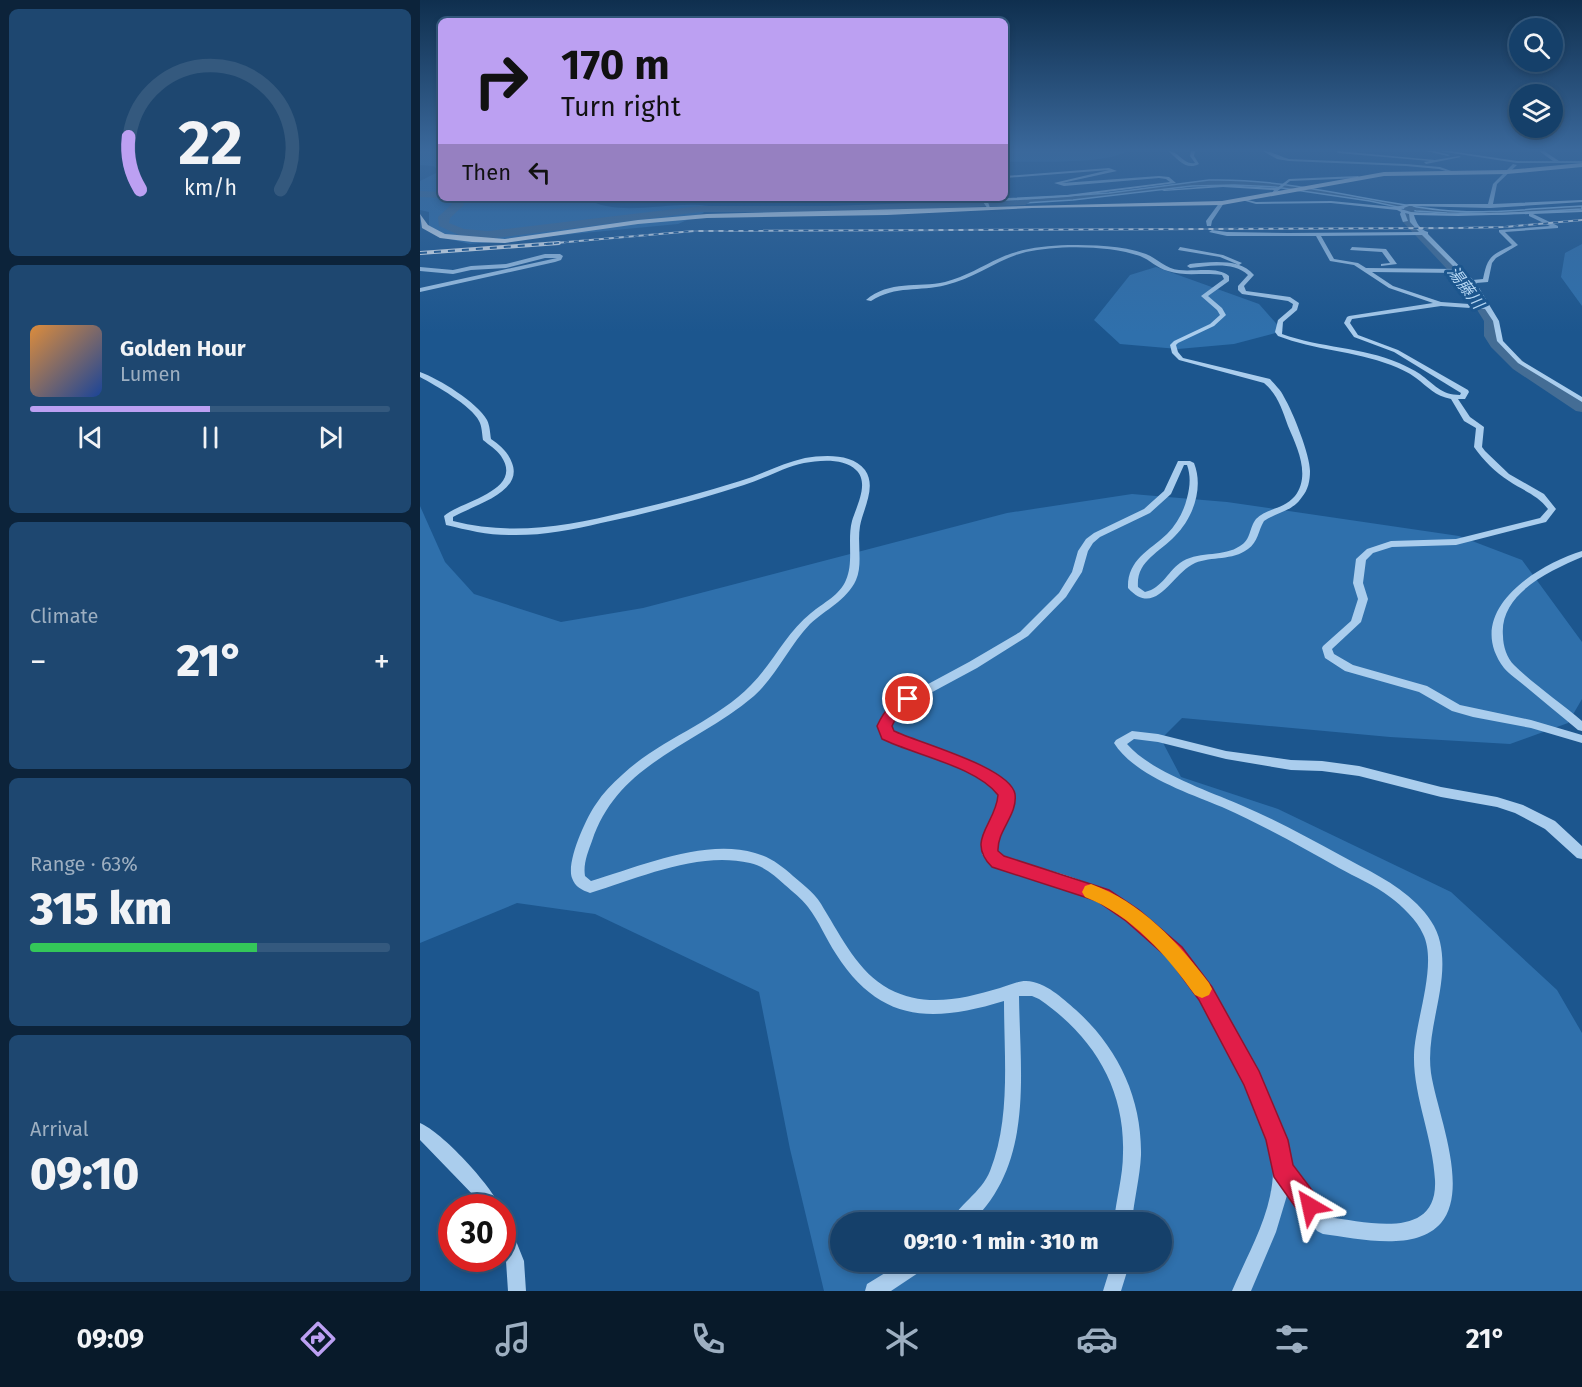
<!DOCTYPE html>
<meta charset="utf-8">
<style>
body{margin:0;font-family:"Fira Sans","Noto Sans JP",sans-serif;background:#1e4770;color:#f1f3f6;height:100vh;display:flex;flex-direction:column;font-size:22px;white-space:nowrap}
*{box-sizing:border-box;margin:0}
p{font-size:20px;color:#9dafc1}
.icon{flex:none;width:33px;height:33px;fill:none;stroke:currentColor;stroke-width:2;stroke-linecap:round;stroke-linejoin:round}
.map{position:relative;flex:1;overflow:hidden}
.side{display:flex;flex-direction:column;gap:9px;padding:9px;background:#0c233a;width:420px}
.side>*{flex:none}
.top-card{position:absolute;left:18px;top:18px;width:570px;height:183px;border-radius:9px;box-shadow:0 3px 9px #0003,0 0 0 2px #34597e;background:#bca0f2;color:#111;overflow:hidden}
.controls{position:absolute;left:1089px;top:18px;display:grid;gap:12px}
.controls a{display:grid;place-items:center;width:54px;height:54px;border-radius:50%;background:#15406a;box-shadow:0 3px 9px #0003,0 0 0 2px #34597e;font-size:30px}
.speed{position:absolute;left:18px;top:1194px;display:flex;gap:12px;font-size:30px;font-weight:700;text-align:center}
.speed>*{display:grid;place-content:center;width:78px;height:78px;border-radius:50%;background:#15406a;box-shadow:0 3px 9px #0003,0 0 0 2px #34597e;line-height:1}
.speed .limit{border:9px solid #d22;background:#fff;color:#111}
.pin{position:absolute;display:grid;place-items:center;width:51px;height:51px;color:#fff;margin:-26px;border:3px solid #fff;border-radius:50%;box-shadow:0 2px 6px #0007}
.me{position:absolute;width:66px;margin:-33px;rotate:324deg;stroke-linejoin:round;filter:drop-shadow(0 0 4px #0008)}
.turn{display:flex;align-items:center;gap:21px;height:126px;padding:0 24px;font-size:27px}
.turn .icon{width:78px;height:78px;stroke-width:2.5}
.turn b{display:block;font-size:42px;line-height:51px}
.then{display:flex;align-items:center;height:57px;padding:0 24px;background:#0003;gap:12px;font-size:22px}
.big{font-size:45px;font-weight:800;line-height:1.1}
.side .widget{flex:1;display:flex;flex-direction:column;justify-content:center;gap:9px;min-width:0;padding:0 21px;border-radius:9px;background:#1e4770}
.side .dial{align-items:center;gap:0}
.dial svg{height:156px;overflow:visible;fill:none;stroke:#34597e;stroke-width:7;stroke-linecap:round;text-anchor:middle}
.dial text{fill:#f1f3f6;stroke:none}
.song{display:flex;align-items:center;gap:18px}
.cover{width:72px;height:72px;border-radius:9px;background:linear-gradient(135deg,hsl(30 70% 55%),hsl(220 70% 35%))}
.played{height:6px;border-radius:3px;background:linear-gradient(90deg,#bca0f2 50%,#34597e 50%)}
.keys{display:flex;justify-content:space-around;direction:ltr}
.heat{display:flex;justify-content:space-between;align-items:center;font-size:33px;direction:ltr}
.charge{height:9px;border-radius:4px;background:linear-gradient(90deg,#34c759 63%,#34597e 0)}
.trip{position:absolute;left:410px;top:1212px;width:342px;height:60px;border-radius:30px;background:#15406a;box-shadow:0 3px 9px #0003,0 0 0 2px #34597e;font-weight:800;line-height:60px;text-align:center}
.tabs{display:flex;height:96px;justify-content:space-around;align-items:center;background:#081a2a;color:#9dafc1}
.tabs .icon{width:42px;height:42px}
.tabs .selected{color:#bca0f2}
.tabs b{font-size:27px;color:#f1f3f6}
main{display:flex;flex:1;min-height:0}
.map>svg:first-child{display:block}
</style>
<main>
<section class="side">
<div class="widget dial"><svg viewBox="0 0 100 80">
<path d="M14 69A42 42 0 1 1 86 69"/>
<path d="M14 69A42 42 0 0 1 8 42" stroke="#bca0f2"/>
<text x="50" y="56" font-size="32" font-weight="700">22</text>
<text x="50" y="72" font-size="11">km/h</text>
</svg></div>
<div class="widget">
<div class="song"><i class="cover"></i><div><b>Golden Hour</b><p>Lumen</p></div></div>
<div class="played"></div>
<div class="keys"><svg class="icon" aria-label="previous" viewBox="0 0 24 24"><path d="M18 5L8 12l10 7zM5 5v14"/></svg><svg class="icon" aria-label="pause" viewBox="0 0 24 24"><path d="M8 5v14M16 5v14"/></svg><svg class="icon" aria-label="next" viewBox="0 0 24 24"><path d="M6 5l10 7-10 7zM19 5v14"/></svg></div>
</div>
<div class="widget"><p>Climate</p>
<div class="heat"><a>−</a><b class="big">21°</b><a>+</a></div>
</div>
<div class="widget"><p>Range · 63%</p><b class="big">315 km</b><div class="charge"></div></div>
<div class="widget"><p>Arrival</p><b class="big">09:10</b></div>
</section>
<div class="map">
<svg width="1162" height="1291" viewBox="0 0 1162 1291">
<rect width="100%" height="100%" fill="#1c568e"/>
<path fill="#2f70ac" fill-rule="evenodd" d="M0,151H21V198H165C200,219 250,200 289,206L283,213L258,224L50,244L25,238L9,226V212L0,210V181L20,171L13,166L0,165Z
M585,151H707C685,165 614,161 585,162Z
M1162,244V306L1141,277L1145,253Z
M736,267L839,304L863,331L814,344L758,349L700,344L674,320L710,275Z
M712,494L807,502L1039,536L1102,560L1162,642V699L1148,723L1090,744L970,737L762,718L741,739L761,777L858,809L1031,892L1137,990L1162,1033V1291H404L370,1149L339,992L175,914L97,903L0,943V506L25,562L54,594L141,622L223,608L587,513ZM420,1222H741V1262H420Z"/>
<path fill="#446d95" stroke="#9dc9ef" stroke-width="1.5" d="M789,180C867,178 943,201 1020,210C1067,215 1115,208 1162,206V209L1082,214L1027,213L996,211L950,201L855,187L814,185L772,186L653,200L574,205L572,201L689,193Z"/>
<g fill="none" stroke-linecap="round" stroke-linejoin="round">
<path fill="#446d95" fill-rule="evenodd" d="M0,191L21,192L22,198L0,197Z
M28,198H41L44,205L30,218L29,223L44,229L68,231L280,206H410L605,199L610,202L605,205L410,212H280L68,239L39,235L19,226L18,217L32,204Z
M990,205L996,208L992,214L993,220L1051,279L1078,321V336L1082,341L1105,363L1162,400V412L1156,411L1093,369L1071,347L1064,336V321L1041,284L982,221L980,214L986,206Z"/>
<path fill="#aacded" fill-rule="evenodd" d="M748,151C759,151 763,165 775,163L770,156L771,151H775L774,156L779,164C766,171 758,159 748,151Z
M843,151C852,151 860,157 869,159L986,164L1020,167L1037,173L1035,174L1019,169L986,166L869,161L857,159Z
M917,151L1015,160L1039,156L1041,157L1006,164L1004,162L1010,161L918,153Z
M1006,151H1014L1030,155L1028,156Z
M1019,151H1030L1097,161H1133L1119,151H1124L1139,161H1162V163H1097Z
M1093,164L1097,165L1077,184L1073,204L1162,200V202L1070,208L989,206L981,209L991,212L1038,214L1162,210V212L1113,214L1138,226V228L1085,232L1098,245L1076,258L1072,263L1068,282L1056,283L1079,321L1083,341L1102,361L1162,397V402L1098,363L1077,341L1073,321L1065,309L1021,306L932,319L930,323L938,335L978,350L1048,390L1049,392L1045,399H1038L1050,417L1064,427L1062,447L1065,451L1089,474L1124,494L1136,509L1126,522L1036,545L972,547L953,553L946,560L943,583L948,599L941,622L912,649L914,654L933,665L1007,686L1040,705L1111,720L1162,735V743L1111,728L1053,717L1032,711L999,692L925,671L905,658L902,648L903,646L931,621L938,599L933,583L936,559L947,549L971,541L1036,539L1120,518L1128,509C1118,495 1102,490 1089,481C1075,472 1063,460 1054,447L1056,428L1044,421L1031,399C1015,396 1008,387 996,378C988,372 979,368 971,365C934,351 894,350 858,336L855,332L858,320L872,308L873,304L868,301L822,294L818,290V286L828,275C814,261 787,266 770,268L767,266L770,264C790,262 820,258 834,275L824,286L826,291L870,297L879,303L877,310L863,322L862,334C900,348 942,347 979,363C986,366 994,370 1000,374C1014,384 1021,395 1040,395L1041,393L974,352L934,337L924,323L927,317L929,316L1013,303L969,288L934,265L910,261L896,236H807L789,232L792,230L807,232L868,233L999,232L990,222L989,214L985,213L988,221L983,222L980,214L981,212L977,210L911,203L836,204L822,200L824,199L836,202L911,201L975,207L989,204H1068L1073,184ZM1109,214V216L1130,226L1079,230V232L1092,245C1071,256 1068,255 1063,279L1053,280L1008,234V232C1000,230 996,222 994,215L1038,216ZM1002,235L1036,269L946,268L938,263L914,259L901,236ZM952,272L1040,273L1050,283L1063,305L1021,302L973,286Z
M689,168L697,171L642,183L739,176L749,177L756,183L647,197L568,202L570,208L568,209L563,202L508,203L506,202L647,195L750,182L746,179L739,178L644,186L634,183L689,170L585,178V176Z
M938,176L940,178L870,181L854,194L852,193L854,190L803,187L744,191L742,190L803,185L857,188L869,179Z
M800,202L804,203L792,221L791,226H787L786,221Z
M648,245C673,245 701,245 726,254C738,259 746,269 759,270C774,272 798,266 809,276V281L788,296L802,308L806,315L794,326L758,343L756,345L758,352L763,358L850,379C855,385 861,390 864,397C873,412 890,455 890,471C890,481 888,490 882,497C872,512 857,512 844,521C838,531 838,542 828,549C812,561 792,556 775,563C752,573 736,619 708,588C707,560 729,551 747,534C757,524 764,511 767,498C770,487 771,476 767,465H764L751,494L730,513L680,537L673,543L668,551L662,572L646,597L608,636L557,668L492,703L474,717L470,726L473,732L551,761L580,779L591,791L593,794L591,808L575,839L576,852L582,858C617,867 654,875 686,892C744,921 780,973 812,1027C825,1049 838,1072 849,1096C856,1111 862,1126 866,1143C868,1150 868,1158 870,1165C873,1174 900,1207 908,1217C947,1222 1018,1241 1015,1180C1013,1138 993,1095 994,1055C995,1021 1018,964 1003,934C997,920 982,906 970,897C955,885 935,877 919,868C880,846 842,825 802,807C768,793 714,775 694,743L696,740L712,731L738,734L806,751L871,760L902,761L939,766L1021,787L1077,797L1103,805L1135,821L1162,846V859L1157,858L1125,829L1095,813L1077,807L1021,797L939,776L902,771L871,770L806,759L738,742L714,739L707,744C731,772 789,791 823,806C856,820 888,838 920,855C947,870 975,882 997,904C1007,914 1017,927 1020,942C1030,985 1005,1029 1011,1073C1017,1113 1050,1188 1021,1223C995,1253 936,1238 903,1234L897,1231L868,1192L856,1232L831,1291H812C828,1253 852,1214 853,1172C855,1117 780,992 743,951C723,930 700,911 674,899C652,888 629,882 606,875C596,873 584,871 575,866C570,864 565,859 562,854L563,839L579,808L581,795C549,762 504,756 464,738L458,726L466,711L484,697L549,662L600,632L639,593L652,572L658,551L666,539L674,533L724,509L744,491L758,461H770L774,463C784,488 773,518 755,536C739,553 716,561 718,587L725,592C743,588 748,570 763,561C781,551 804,557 820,546C831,540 829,528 836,519C846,508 863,510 875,496C891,475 877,447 868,426C862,409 858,395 844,383L759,360L752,353L750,345L754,341L790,324L800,315L797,310L781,296L804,279L802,275C784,272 765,277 748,271C737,268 730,260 720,256C688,245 638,245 606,252C578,259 554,279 526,285C499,292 476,285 451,301L446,300C469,280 498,288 525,282C545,277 562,266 580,258C602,248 624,246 648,245Z
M760,247L803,255L822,263L819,265L800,257L758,250Z
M932,247L966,249L977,264L961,266V264L970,263L962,252L930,250Z
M125,254H140L143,256L141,260L135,262L0,292V288L137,258H125L86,268L51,270L33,274L0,271V267L33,270L51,266L86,264Z
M0,372C19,379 57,402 67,420C70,426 70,433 71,439C80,445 88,452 92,463C104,493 51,506 33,517V521C91,536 148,526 205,512C244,503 282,493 320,481C342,474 363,463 385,458C404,455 432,453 445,470C457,487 443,509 440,526C437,544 443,564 436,580C427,600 405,610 390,624C369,646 357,675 334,696C277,745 198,762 172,841C168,852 163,864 165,876L171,881C219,867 284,838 335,853C350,857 362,866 373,876C385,886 397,895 404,909C422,938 438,972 469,989C505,1008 543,999 580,988C588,986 597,981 606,981C626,982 642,998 656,1010C698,1048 722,1098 721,1155C720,1177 714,1200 712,1222H694C696,1199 703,1177 703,1153C705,1088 673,1036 619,999L612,996H599C600,1075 614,1162 552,1222H531C536,1207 562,1192 570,1171C591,1118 584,1057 584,1001C512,1023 460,1023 416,954C406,939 399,921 388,907C381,898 373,892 365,885C355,876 344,866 330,863C277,851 220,878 170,893C162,890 155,887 152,878C146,862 166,818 176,804C183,793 192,784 202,775C240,739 294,723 331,685C353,663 366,633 391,613C403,603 420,595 426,580C434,562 427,540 432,521C436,507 450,483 436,470C424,458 400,460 384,463C364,467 344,479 324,485C277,500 230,513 181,523C151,530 120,536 89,535C67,535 47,530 26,525L24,516C40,501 105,491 81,456C76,449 69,445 63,440C62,434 62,426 59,421C52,406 15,385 0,377Z
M1162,551V557C1129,571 1079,594 1083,636C1083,646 1087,658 1094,665C1113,684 1141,703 1162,721V731L1158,730C1140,715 1122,700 1105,686C1098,680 1089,674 1084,668C1042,612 1116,565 1162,551Z
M0,1123C22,1132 71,1185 81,1208H62L58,1200L0,1140Z
M82,1218L88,1221L104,1261L106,1291H88L86,1261L82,1252Z
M483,1262H506L504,1269L471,1291H445L447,1284Z
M692,1262H710L701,1291H683Z"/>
<path fill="#f0f7ff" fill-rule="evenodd" d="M1162,163V167L1087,174L964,176L802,205L612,208L467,215L287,218L218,224L85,243L52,242L20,238L2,228L0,214L8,225L25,234L85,239L218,220L287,214L802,201L964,172L1087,170Z"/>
<g stroke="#fff" stroke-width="2">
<path id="rail-far1" d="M124,244L274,231L1038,228L1085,227L1162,220"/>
</g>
<g stroke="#fff" stroke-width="4">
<path id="rail" d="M0,253L139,243"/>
</g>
<use href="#rail-far1" stroke="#1c568e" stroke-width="1.5" stroke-dasharray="5" stroke-linecap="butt"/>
<use href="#rail" stroke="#1c568e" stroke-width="2" stroke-dasharray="7" stroke-linecap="butt"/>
</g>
<linearGradient id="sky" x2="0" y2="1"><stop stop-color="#0f2f4e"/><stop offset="0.45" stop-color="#3a689b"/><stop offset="1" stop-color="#3a689b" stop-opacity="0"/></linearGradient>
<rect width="1162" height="332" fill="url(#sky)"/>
<path fill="#e11d48" stroke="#92132f" stroke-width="1.5" d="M488,694L495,699L476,718L472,726L474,731C499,743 590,767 595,794C598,815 577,830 578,851L584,856L689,890L719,910L762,947L792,987L839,1071L868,1140L873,1165L898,1198L901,1206L898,1215L890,1218L881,1215L854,1177L846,1140L824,1085L779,1000L749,959L706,921L677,901L572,867C545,840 576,824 578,795C557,767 495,755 462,739L457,726C463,713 473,699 488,694Z"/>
<path fill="#f59e0b" d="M671,884C721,902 758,942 789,983L792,989L789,995L782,998L775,995C747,956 712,915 665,897L662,892L665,886Z"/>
<g text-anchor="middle" stroke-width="6" stroke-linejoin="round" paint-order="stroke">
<g font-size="16" font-style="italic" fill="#b6d7f4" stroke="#1c568e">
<text transform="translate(1046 287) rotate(53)" y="6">湯藤川</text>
</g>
</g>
</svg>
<div class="controls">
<a><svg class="icon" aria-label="search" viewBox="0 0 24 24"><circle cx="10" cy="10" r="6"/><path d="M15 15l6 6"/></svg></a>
<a><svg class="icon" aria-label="layers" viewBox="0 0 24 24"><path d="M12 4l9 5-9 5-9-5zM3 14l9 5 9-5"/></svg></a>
</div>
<div class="speed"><div class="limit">30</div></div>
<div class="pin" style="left:488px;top:699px;background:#d93025"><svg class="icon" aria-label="arrive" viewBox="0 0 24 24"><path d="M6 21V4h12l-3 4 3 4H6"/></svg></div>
<svg class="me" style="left:890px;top:1206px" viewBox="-20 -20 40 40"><path d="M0-17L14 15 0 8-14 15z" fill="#e11d48" stroke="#fff" stroke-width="4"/></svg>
<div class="trip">09:10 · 1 min · 310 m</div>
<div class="top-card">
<div class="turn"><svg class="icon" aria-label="right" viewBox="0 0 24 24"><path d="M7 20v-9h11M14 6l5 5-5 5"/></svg><div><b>170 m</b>Turn right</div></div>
<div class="then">Then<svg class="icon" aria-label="left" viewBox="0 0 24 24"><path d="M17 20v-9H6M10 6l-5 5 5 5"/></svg></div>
</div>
</div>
</main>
<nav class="tabs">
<b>09:09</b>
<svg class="icon selected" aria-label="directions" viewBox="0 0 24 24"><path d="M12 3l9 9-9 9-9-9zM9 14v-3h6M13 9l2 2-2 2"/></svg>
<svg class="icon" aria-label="music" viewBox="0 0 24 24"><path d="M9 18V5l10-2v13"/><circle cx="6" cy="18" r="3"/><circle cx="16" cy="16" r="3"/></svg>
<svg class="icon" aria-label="phone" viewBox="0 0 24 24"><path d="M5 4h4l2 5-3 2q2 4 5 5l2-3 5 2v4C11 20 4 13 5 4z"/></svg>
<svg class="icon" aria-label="climate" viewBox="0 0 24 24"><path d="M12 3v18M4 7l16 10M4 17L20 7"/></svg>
<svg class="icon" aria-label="car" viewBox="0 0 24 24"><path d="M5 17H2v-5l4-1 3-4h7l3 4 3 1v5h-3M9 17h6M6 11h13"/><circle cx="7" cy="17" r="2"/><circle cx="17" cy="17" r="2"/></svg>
<svg class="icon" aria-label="filters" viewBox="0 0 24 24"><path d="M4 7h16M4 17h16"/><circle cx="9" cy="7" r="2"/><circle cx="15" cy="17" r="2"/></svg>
<b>21°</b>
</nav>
